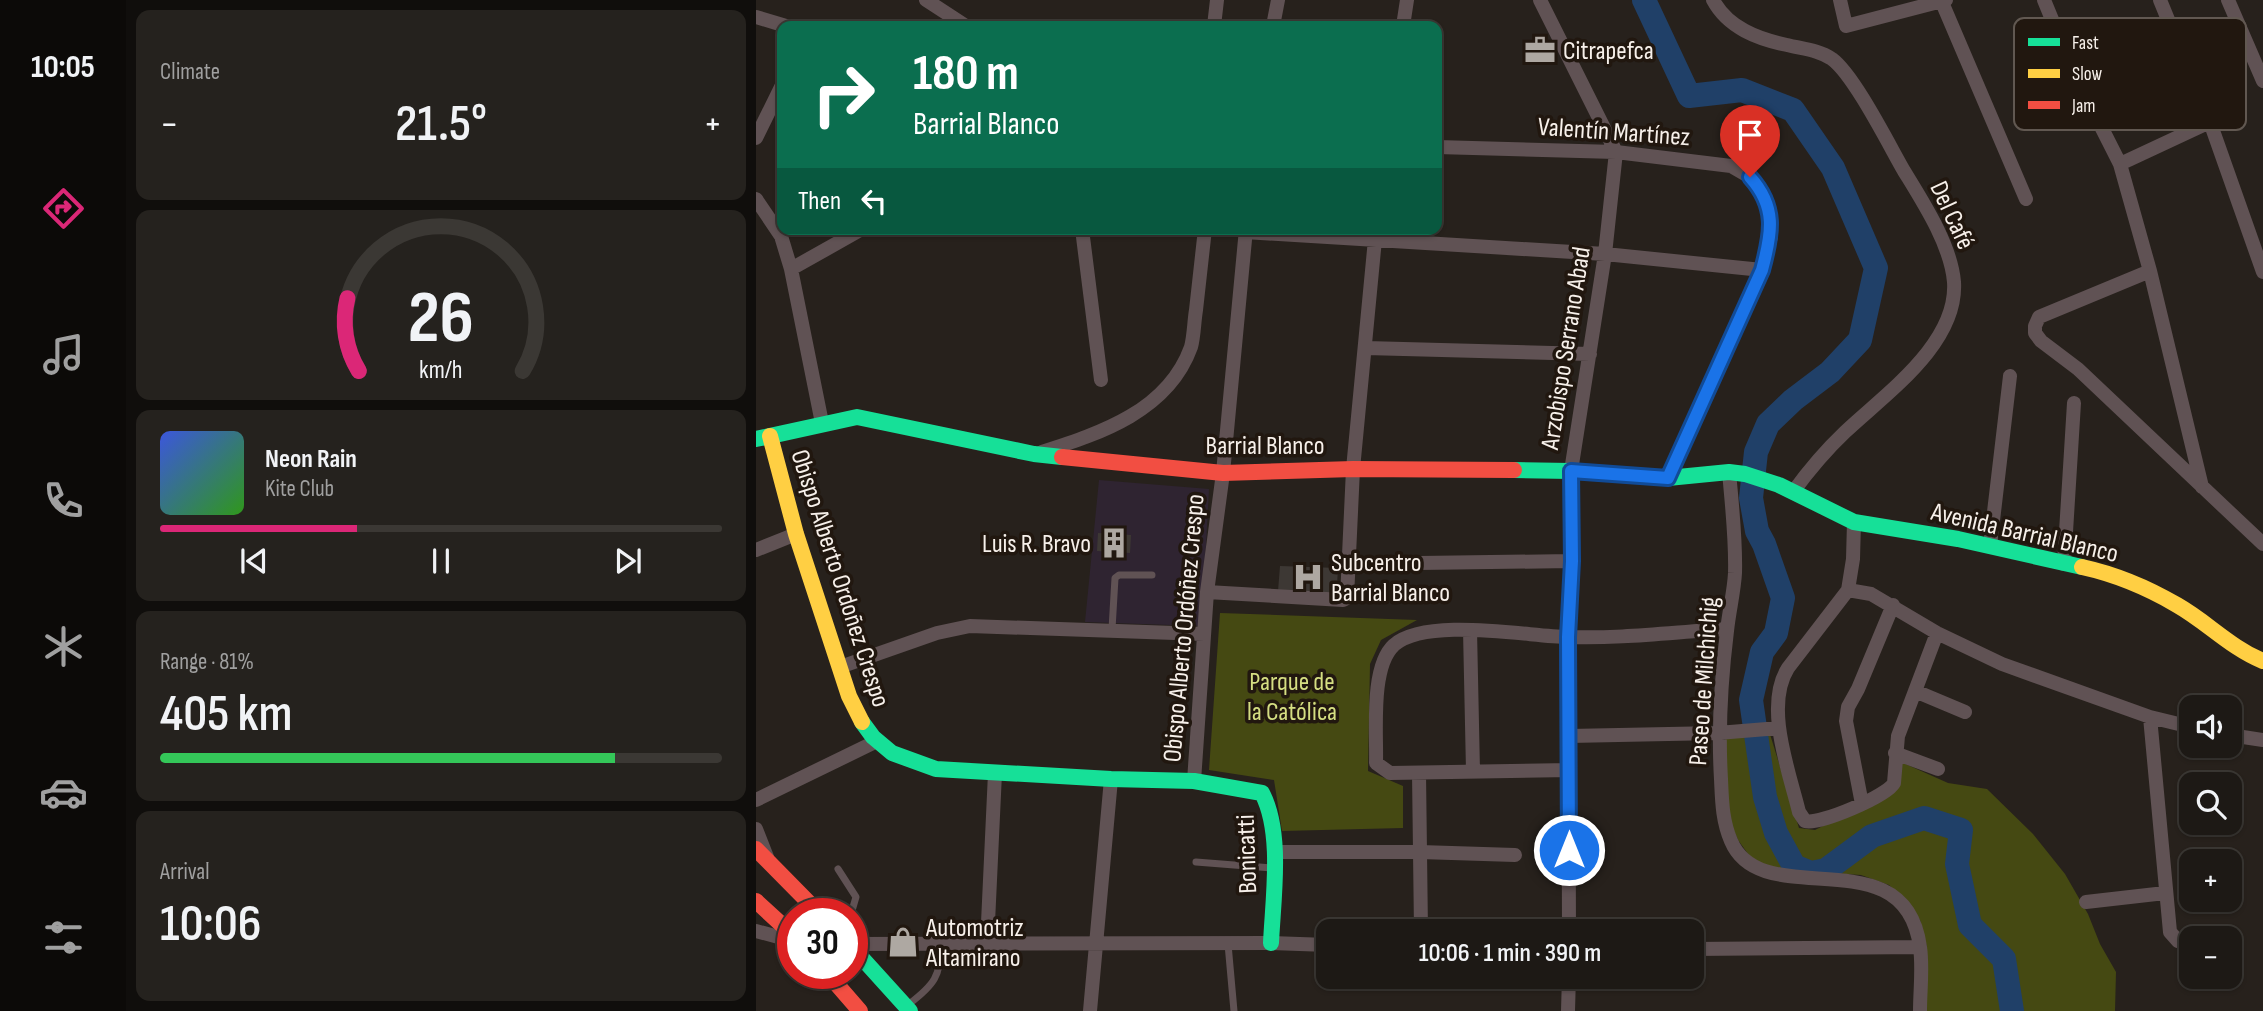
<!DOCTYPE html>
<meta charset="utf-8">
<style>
body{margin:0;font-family:"Sofia Sans Condensed",sans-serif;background:#25221e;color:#f1f3f6;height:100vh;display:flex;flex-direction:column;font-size:26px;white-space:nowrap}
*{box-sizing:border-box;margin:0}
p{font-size:23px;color:#a0a0a0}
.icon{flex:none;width:38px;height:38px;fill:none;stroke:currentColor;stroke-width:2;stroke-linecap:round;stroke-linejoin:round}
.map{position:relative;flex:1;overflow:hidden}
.details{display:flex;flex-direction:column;gap:10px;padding:10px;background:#100e0c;width:630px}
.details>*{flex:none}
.banner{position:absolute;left:21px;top:21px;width:665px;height:214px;border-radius:14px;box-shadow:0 2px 5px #0004,0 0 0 2px #3b3834;background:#0b6e4f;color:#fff;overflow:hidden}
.buttons{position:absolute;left:1423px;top:695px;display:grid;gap:14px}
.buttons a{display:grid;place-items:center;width:63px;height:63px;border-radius:14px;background:#1d1915;box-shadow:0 2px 5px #0004,0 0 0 2px #3b3834;font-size:35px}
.speed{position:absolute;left:21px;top:898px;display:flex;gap:14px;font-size:35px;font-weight:700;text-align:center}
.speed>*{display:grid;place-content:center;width:91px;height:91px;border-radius:50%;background:#1d1915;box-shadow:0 2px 5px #0004,0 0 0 2px #3b3834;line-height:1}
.speed .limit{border:10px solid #d22;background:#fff;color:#111}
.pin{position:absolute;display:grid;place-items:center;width:60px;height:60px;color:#fff;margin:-72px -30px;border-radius:50% 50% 50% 0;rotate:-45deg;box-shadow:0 0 7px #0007}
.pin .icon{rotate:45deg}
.me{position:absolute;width:77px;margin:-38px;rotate:0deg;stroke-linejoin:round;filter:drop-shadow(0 0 5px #0008)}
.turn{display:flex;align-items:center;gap:24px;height:147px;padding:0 21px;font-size:32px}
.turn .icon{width:91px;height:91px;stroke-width:2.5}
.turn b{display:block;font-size:49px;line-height:60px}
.then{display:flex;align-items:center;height:66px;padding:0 21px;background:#0003;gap:14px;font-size:26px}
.big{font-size:52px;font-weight:600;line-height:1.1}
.details .card{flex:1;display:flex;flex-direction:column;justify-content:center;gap:10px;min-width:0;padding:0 24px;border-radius:14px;background:#25221e}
.details .dial{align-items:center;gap:0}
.dial svg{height:182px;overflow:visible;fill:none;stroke:#3b3834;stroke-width:7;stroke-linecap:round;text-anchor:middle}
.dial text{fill:#f1f3f6;stroke:none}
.song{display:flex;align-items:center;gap:21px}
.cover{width:84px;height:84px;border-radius:10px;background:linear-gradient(135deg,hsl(230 70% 55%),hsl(110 70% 35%))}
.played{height:7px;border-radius:4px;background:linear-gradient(90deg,#db2777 35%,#3b3834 35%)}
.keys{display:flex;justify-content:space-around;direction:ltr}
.heat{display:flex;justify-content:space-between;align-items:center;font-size:38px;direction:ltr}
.charge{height:10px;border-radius:5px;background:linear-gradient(90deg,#34c759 81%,#3b3834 0)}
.trip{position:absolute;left:560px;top:919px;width:388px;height:70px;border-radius:14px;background:#1d1915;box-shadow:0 2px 5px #0004,0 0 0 2px #3b3834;font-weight:600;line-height:70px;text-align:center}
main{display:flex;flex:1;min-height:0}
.menu{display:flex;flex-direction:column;width:126px;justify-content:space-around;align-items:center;background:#0c0a08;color:#a0a0a0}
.menu .icon{width:49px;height:49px}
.menu .current{color:#db2777}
.menu b{font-size:32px;color:#f1f3f6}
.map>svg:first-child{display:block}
</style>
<main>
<nav class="menu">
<b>10:05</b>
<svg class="icon current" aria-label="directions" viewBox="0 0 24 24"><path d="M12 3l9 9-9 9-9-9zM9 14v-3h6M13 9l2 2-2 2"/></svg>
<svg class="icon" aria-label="music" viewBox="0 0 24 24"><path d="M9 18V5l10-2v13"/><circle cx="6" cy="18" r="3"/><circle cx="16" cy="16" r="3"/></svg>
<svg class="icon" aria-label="phone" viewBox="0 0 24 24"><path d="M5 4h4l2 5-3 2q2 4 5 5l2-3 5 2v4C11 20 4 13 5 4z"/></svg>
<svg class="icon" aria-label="climate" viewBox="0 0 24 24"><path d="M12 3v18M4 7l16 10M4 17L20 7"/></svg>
<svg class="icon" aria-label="car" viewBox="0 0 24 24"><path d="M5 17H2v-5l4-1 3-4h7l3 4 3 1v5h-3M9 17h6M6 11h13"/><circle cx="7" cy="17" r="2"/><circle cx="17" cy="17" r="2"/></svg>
<svg class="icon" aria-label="filters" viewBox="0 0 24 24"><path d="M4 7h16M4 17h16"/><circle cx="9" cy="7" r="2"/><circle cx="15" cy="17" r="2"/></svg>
</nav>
<section class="details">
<div class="card"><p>Climate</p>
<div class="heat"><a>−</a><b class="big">21.5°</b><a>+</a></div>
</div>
<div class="card dial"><svg viewBox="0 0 100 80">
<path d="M14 69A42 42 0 1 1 86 69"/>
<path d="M14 69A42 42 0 0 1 9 37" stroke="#db2777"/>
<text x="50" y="56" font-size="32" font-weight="700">26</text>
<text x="50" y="72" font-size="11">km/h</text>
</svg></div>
<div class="card">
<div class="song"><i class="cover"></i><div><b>Neon Rain</b><p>Kite Club</p></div></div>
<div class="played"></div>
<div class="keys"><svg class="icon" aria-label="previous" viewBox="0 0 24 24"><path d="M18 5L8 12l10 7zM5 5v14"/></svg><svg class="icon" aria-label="pause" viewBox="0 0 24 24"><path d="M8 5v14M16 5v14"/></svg><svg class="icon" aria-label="next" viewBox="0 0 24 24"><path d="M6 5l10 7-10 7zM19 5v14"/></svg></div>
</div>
<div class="card"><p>Range · 81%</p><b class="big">405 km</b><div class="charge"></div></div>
<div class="card"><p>Arrival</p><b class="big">10:06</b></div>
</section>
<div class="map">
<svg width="1507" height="1011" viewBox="0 0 1507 1011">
<rect width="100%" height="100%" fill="#27211c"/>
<path fill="#2f2431" d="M343,480L453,489L446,621L443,626L329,622Z"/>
<path fill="#454912" d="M464,613L661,620L625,640L614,664L612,771L647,786V828L526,831L518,780L453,770Z
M1013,731L1043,828L1059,830L1137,790L1145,762L1192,783L1231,789L1277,834L1309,874L1332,914L1344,944L1360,972L1359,1011H1170L1171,947L1164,920L1152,904L1133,885L1105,875L1015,869L995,858L982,840L972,817L969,734Z"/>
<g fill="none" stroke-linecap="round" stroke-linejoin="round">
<path stroke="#204068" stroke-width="24" d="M888,0L933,96L986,90L1037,110L1077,168L1120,268L1104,340L1074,372L1037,400L1012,424L1000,452L995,498L1001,531L1008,544L1027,598L1020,633L1006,652L995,700L1009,797L1020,833L1038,866L1055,873L1070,870L1116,836L1168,818L1205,830L1201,864L1214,925L1248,959L1256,1011"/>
</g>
<path fill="#3d3834" d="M342,533L375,535L374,553L341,551Z
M524,566L582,568L581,586L579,590L570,594L522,591Z"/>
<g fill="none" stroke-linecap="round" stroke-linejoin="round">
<path stroke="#605254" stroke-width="7" d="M356,629L359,578L363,575H396
M440,862L516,868
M82,869L100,897L95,914
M472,944L478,1011
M153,1004C178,985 185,976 185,944"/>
<path stroke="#605254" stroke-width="14" d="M170,0L210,26
M784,0L860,152
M957,0C972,28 1002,39 1031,45C1047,49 1063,50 1076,59C1098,75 1133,145 1148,171C1167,202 1195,245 1198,282C1202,344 1129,394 1089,432C1069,451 1053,470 1037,492
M1084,0L1090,26L1190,0
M1185,0L1270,199
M1288,0L1318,73L1364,164L1394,271L1446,487
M1404,0L1454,122L1507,272
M1472,0L1507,81
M0,17L30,26
M458,26L461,0
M517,26L522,0
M647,26L651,0
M0,138L26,85
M681,147L860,152L975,166L994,177L1006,191L1013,209L1015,237L1006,270L912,478
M1364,164L1454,122
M0,199L25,236L35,269L66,423
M326,229L345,380
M489,232L849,254L1006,270
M35,269L106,229
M1394,271L1283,317L1279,326V333L1285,341L1322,369L1507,544
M610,348L834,354
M286,452C345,433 412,411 435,347C438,336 438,322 440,310C443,283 446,256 449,229
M973,472C976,506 980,540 979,573C978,592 973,611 971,631C965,680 962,729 965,779C966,800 966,820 975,841C1006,915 1149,834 1164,947C1167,968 1164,990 1164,1011
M1098,522L1097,559L1092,590L1032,668C1008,706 1033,771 1043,812L1049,821C1064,825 1131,796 1138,783L1142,736L1181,633
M1234,546L1254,376
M0,550L40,534
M592,564L815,561
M1308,564L1318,403
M1092,590L1115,594L1181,633L1246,664L1394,717L1435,727
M451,592L587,600L591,598L597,469L620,229
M714,630L717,771
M84,667L181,633L214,626L448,634
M1159,691L1209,712
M1394,717L1414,932L1422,941L1435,945
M1474,735L1507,740
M813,736L962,733L1023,728
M1139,753L1182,769
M814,770L634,773L620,763C621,733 614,667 638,645C671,617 770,636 811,637C864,639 918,632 971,629
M663,773L665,931
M438,781L451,592L467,473L490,229
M0,800L119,742
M1106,804L1090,721L1092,707L1102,689L1137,605
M0,829L11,857
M518,852H664L759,855
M1330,902L1409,893
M0,931L37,941
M813,931L812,637L815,561V471L849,254L860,152
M96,944L515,943L572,945
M231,944L239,773
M936,949L1164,947
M334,1011L355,779
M812,1011L813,976"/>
<path stroke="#16e098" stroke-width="16" d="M0,439L101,417L278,454L306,457
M758,470L815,471L912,478L973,472L989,474L1023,485L1098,522L1202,539L1326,567
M106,722L117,737L136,753L180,769L355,779L438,781L506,793C527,833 517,898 515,943
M96,947L154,1011"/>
<path stroke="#ffcf43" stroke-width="16" d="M14,436L40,534L93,696L106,722
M1326,567C1358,574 1392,588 1421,605C1451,622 1475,648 1507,661"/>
<path stroke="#f24e42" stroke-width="16" d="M306,457L467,473L597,469L758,470
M0,849L64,914
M0,901L37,935
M71,973L104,1011"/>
</g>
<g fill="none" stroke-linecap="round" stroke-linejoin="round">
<g stroke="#114b97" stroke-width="18">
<path id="route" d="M813,850L812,637L816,561L815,471L912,478L1006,270C1016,233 1021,207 994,177"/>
</g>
<use href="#route" stroke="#1a73e8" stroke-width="12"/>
</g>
<defs>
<g id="office-bare" transform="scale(2.415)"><path d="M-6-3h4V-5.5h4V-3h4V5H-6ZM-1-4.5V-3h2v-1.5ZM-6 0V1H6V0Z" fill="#aea8a2" stroke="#21170f" stroke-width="2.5" paint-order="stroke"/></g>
<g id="building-bare" transform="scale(2.415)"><path d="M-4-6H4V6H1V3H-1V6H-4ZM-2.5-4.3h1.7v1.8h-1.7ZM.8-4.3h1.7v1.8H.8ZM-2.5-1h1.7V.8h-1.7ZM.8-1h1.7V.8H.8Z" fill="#aea8a2" stroke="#21170f" stroke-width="2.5" paint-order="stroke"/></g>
<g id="hospital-bare" transform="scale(2.415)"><path d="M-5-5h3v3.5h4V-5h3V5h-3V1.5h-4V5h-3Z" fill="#aea8a2" stroke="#21170f" stroke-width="2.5" paint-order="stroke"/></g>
<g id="shop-bare" transform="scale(2.415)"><path d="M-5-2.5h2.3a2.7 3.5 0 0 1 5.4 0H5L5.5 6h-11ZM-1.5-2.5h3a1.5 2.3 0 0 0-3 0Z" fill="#aea8a2" stroke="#21170f" stroke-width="2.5" paint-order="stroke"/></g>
</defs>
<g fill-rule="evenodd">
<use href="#office-bare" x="784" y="50"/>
<use href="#building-bare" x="358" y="543"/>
<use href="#hospital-bare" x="552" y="577"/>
<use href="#shop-bare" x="147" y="942"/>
</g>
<g text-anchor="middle" stroke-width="7" stroke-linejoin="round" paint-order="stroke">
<g font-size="26" fill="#f7f0ea" stroke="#21170f" text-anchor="start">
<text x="807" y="59">Citrapefca</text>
<text x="335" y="552" text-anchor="end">Luis R. Bravo</text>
<text x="575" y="571">Subcentro<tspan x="575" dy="30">Barrial Blanco</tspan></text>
<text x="170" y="936">Automotriz<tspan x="170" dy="30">Altamirano</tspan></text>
</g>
<g font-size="26" fill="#f7f0ea" stroke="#21170f">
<text transform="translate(858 131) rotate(4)" y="9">Valentín Martínez</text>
<text transform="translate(1197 215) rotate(65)" y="9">Del Café</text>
<text transform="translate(809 348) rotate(-81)" y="9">Arzobispo Serrano Abad</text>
<text x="509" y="454">Barrial Blanco</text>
<text transform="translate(1269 532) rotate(13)" y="9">Avenida Barrial Blanco</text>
<text transform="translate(85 578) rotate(72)" y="9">Obispo Alberto Ordoñez Crespo</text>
<text transform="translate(427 628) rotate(-85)" y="9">Obispo Alberto Ordóñez Crespo</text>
<text transform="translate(947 681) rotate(-86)" y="9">Paseo de Milchichig</text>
<text transform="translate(490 854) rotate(-92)" y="9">Bonicatti</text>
</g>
<g font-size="26" fill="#d5de82" stroke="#21170f">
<text x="536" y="690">Parque de<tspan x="536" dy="30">la Católica</tspan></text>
</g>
</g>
<rect x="1258" y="18" width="232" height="112" rx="10" fill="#21170f" stroke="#615851" stroke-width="2"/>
<rect x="1272" y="38" width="32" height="8" fill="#16e098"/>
<rect x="1272" y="69" width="32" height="9" fill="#ffcf43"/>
<rect x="1272" y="101" width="32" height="8" fill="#f24e42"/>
<g font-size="19" fill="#f7f0ea">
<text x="1316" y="49">Fast</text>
<text x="1316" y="80">Slow</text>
<text x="1316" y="112">Jam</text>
</g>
</svg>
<div class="buttons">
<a><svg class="icon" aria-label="sound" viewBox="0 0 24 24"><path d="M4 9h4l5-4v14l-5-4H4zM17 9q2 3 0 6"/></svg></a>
<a><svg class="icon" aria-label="search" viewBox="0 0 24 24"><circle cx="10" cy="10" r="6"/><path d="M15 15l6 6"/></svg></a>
<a>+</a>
<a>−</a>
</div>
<div class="speed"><div class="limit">30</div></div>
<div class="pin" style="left:994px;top:177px;background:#d93025"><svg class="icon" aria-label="arrive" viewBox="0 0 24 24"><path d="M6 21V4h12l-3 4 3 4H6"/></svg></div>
<svg class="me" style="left:813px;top:850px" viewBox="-20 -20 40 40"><circle r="17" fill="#1a73e8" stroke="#fff" stroke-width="3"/><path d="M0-11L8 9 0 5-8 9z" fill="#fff"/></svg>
<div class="trip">10:06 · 1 min · 390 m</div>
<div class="banner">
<div class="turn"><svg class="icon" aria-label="right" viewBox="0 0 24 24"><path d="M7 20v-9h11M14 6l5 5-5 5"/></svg><div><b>180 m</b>Barrial Blanco</div></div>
<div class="then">Then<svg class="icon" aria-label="left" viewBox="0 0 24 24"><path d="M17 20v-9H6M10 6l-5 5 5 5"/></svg></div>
</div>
</div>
</main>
